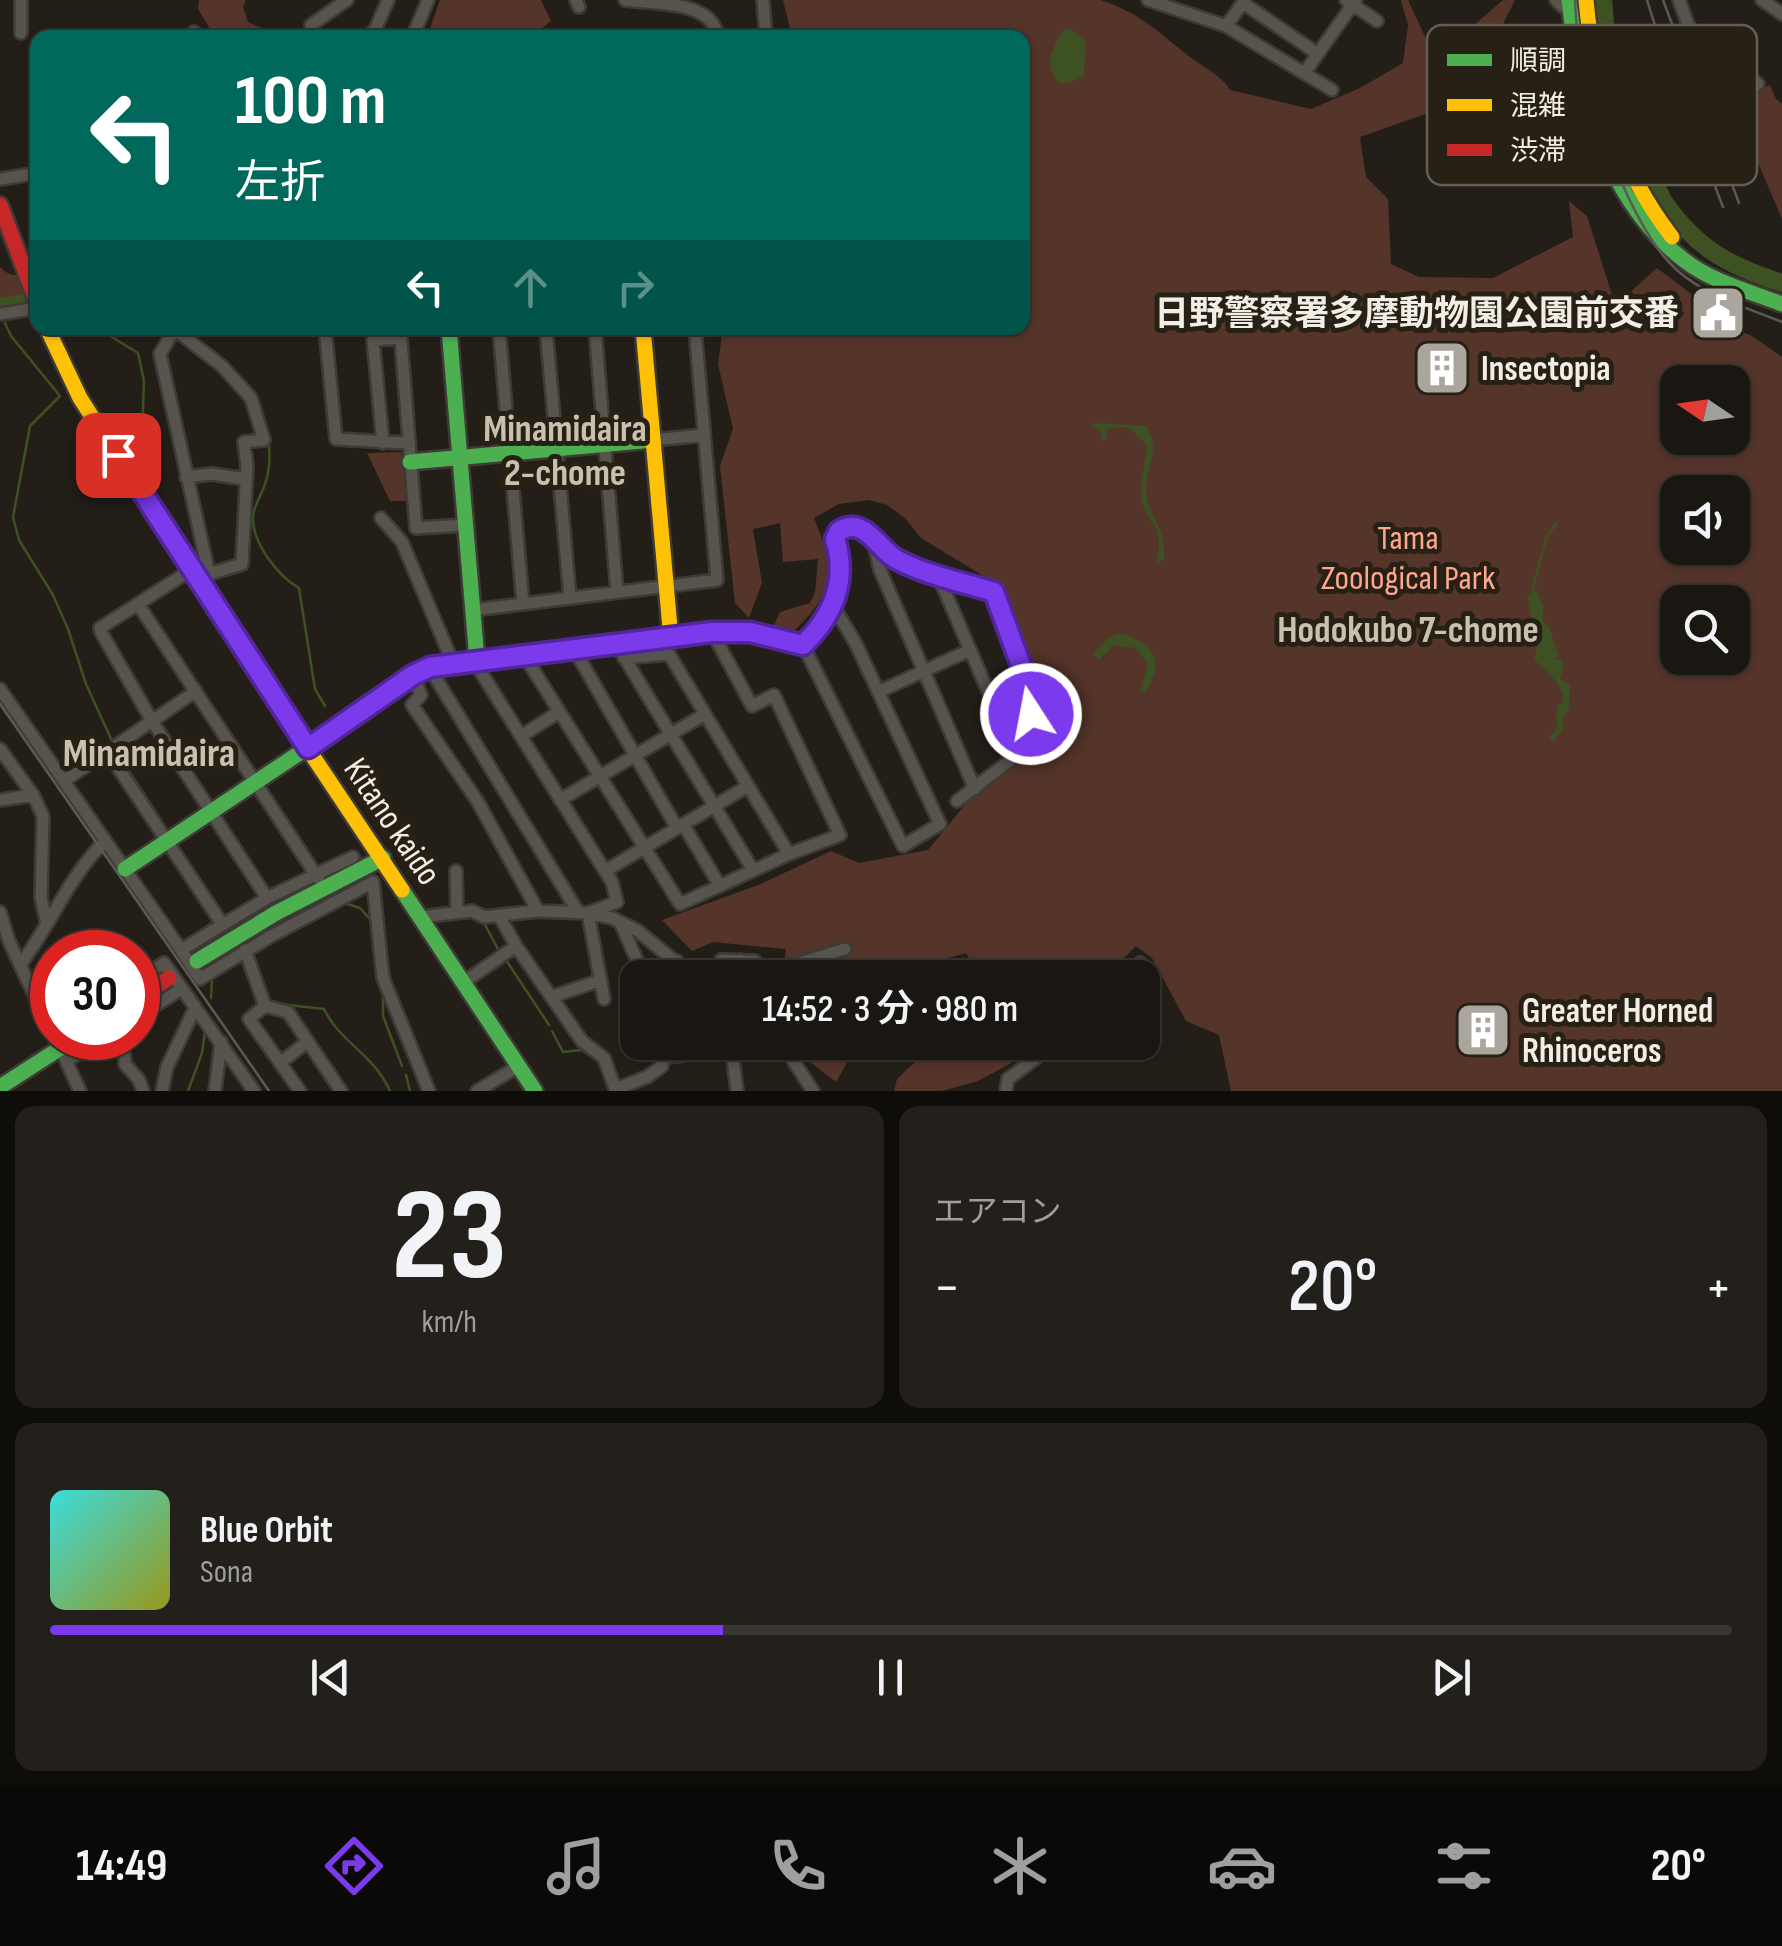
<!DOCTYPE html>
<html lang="ja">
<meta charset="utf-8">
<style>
body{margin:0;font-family:"Sofia Sans Condensed","Noto Sans JP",sans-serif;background:#23201b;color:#f1f3f6;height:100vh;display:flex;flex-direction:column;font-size:38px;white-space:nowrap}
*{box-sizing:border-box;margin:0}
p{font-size:32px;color:#9f9f9f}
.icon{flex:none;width:55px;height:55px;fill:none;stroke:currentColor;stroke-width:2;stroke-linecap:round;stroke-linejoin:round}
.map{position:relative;height:1091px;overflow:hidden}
.panel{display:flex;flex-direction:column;gap:15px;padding:15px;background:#0e0d0a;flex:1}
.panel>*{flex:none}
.banner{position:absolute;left:30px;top:30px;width:1000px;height:305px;border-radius:20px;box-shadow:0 2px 8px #0004,0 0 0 2px #383632;background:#00695c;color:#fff;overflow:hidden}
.needle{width:65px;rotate:283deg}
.fabs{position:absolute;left:1660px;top:365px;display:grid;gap:20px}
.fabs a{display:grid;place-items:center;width:90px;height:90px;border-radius:20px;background:#1a1712;box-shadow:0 2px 8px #0004,0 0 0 2px #383632;font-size:50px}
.speed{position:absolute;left:30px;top:930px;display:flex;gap:20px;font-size:50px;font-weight:700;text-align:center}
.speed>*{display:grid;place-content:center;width:130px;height:130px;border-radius:50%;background:#1a1712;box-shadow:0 2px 8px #0004,0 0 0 2px #383632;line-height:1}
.speed .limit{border:15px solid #d22;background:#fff;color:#111}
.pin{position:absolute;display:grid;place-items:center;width:85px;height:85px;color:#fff;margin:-42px;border-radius:20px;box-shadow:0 5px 15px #0006}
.me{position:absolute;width:110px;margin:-55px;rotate:349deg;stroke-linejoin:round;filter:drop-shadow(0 0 8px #0008)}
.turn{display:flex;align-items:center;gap:35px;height:210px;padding:0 40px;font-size:45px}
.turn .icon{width:130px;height:130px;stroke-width:2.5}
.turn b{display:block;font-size:70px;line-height:85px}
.lanes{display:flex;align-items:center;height:95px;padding:0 40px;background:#0003;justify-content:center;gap:50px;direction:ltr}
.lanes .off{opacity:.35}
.big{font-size:75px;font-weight:600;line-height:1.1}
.panel .widget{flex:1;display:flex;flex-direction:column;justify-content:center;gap:15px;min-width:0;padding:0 35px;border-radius:20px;background:#23201b}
.panel .dial{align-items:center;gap:0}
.dial b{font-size:130px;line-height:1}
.song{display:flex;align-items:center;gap:30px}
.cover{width:120px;height:120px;border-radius:15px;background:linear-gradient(135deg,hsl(180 70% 55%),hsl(60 70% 35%))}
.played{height:10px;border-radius:5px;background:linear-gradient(90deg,#7c3aed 40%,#383632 40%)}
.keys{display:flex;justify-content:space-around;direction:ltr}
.heat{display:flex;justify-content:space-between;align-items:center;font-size:55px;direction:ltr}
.panel .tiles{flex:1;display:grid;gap:15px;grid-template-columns:1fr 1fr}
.widget:last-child{grid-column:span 2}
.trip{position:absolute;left:620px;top:960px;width:540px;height:100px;border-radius:20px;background:#1a1712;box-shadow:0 2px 8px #0004,0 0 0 2px #383632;font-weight:600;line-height:100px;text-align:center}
.dock{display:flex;height:160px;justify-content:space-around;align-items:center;background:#0a0907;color:#9f9f9f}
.dock .icon{width:70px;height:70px}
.dock .on{color:#7c3aed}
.dock b{font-size:45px;color:#f1f3f6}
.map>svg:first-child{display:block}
</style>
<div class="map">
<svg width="1782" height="1091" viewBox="0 0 1782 1091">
<rect width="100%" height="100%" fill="#231f18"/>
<path fill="#55342a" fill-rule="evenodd" d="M199,0H246L243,7L248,22L282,37H215L198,9Z
M440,0H541L551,21L531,37H427Z
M783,0H1101C1146,16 1158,33 1194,60C1207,69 1222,76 1230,90L1311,109L1360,88L1403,63L1408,25L1401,0H1408L1428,43L1456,41L1503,0H1515L1502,26L1496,101L1464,123L1428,113L1360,137L1366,177L1388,199L1391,264L1419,277L1493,278L1573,237L1569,201L1587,216L1613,298L1589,316L1599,320L1657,268L1706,305L1708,318L1752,336L1782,357V1091H1231L1219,1035L1186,1021L1152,958L1136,946L1105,977H980L966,953L920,966L911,977H783L786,949L713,942L692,951L662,920L758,885L831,851L859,863L928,850L968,801L1048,729L1049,704L1038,697L998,585L921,538L905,518L887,505L869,500L839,504L814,518C835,570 836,591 794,631L773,627L780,612L810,603L815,592L818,559L783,562L780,523L753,529L762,583L749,618L735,603L720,466L733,429L718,364L723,328H1022V38L792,37ZM1678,382H1732V438H1678ZM1678,492H1732V548H1678ZM1678,602H1732V658H1678Z
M1770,85L1776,99L1782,104V219L1758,163L1735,139L1724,105Z
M0,267C13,280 22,275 37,268V291L26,293L17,306L0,309Z
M401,452L411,501H390L367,453Z
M796,1043H858L836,1082L806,1059Z
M935,1043V1042L1043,1043L1036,1050L978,1081L942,1091H894L897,1079Z"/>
<path fill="#3e5123" d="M1070,28L1086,41L1084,76L1067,84L1058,82C1043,63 1053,49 1063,30Z
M1094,423L1146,426C1162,448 1146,465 1146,489C1145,512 1167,526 1164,560L1156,564C1168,519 1143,526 1141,494C1140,478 1146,461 1147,445L1128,427L1105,429L1107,439L1102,441L1100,430L1091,427Z
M1537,590L1543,606V622L1549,627L1559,655L1554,660L1561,659L1564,665L1560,680L1570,684L1569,709L1562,719L1564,728L1553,742L1549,738L1558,727L1556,722L1557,705L1563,703C1565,683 1546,673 1534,659L1537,649L1527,595Z
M1118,634C1136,636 1160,649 1155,670C1154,678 1149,685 1146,693L1140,692L1148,663L1135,648L1114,645L1099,660L1093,654L1108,638Z"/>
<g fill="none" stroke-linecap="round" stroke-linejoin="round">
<path stroke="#3e5123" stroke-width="2.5" d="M5,323L11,336L60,396L30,426L13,517L19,540L53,595L68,629L86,684L112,741
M97,328L138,353L144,381L142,435L148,451L146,483
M263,417C270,440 273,464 264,487C261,495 253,508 253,517C252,543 278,576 299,588L315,689L325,706
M1532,591L1546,539L1556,523
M116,751L166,828
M177,845L224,915
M347,904L360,908L371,920
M484,923L499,951
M201,930L213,922
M254,957L271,1003
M506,960L549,1025
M383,991V1016L402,1066
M211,998L212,979
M279,1004L324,1009C341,1044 373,1053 390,1091
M552,1031L563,1052L582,1050L599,1062
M406,1075L410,1091
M188,1091L202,1053L205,1031"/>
<path stroke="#3e5123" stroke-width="10" d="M0,303L38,297"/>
<path stroke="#3e5123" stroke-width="18" d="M1603,0C1607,73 1631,138 1664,202C1697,249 1729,266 1782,283"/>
<g stroke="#3e3a36" stroke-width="16">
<path id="street" d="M21,0V33
M576,0L579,7
M625,0C654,4 714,0 718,38
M763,0L766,38
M1148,0L1226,26L1332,90
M1346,0L1377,21
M1556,0L1562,6H1570
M1679,0L1692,35L1725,84L1732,85L1742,72L1758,84
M1762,0L1782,14
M1243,3L1318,54
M311,25L347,0
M1226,26L1245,0
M194,32L195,38
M365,38L375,30L388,0
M412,38L428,0
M1305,72L1356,0
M0,179L38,173
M0,314L38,308
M173,328L222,366L251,398L264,440L244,442L247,466L242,564L209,574L200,585
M400,328L416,528L466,525
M499,328L523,604
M546,328L570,598
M595,328L617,592
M174,330L160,354L209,574
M326,338L336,439L408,443
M653,440L704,435
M383,443L373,340L401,338
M186,477L212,474L245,479
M381,518L402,542L453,663
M873,539L880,570L975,789
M191,570L100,628L101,632L152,721L267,898
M937,573L1012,747V759L957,801
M138,604L318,878
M473,610L717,580L695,328
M750,632L803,645C833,615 848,581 835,539L839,531C864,515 878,549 896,559C925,575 962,582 994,592L1032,695L1031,714
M803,645L903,846L940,824L856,644L834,607
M574,649L677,828
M621,652L753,870
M524,655L680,904L789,854L840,835L774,695L752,706L712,632
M624,658L669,654L789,854
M477,660L479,669L605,871L748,786
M429,667L578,912
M413,675L421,695L412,705L478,802L538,911
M0,689L181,950
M878,692L970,650
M521,736L559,712
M0,749L33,795L43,816L41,898L47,924
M107,751L222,924
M64,781L196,691
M0,800L33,795
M560,800L705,714
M683,824L720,886
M353,857L267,898L181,950L200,979L271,936L373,882L383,978L429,1091
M456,871L457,912
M0,912L9,941L52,1033
M420,917L472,911L484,917L538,911L588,913L612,918L638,931L695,978
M500,917L516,946L582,1041L604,1058L616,1091
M620,922L645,978
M245,950L265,1006L288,1012L341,1091
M721,960L755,961
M20,965C50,926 69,876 105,841
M662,978L669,975L677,961
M740,978V960
M782,978L800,963L845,949
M1125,978L1140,963
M138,980L164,963L254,1091
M464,982L516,946
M551,997L601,980
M604,999L588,913L617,902L612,882L605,871
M265,1006L249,1019L300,1091
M138,1017L181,989
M123,1038L125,1064L139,1080L143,1091
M57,1041L80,1091
M731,1042L737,1091
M781,1042L813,1091
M661,1058L683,1055V1042
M66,1061L105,1038
M280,1063L307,1042
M616,1089L647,1077L662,1066L658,1042
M162,1091L167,1067L195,1008
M215,1091L221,1042
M477,1091L519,1066
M1006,1091L1008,1079L1057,1042"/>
</g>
<g stroke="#3e3a36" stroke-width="20">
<path id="fast" d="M1569,0C1579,93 1605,200 1684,260C1712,282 1749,291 1782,304
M449,328L477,660
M410,462L653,440
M125,869L429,667L712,632H750
M402,890L535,1091
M197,961L276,913L383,858
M0,1087L76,1038"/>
</g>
<g stroke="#3e3a36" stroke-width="20">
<path id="slow" d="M1586,0C1594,87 1618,167 1672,237
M47,328L80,398L224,623L402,890
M643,328L671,639"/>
</g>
<g stroke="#3e3a36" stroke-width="20">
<path id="jam" d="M0,205L38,305
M138,998L169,978"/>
</g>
<use href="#street" stroke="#57544e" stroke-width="11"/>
<use href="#fast" stroke="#4caf50" stroke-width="15"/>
<use href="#slow" stroke="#ffc107" stroke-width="15"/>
<use href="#jam" stroke="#c62828" stroke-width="15"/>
<path stroke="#5c5954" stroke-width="2.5" d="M1575,0C1576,18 1577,36 1580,54C1590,111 1634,234 1678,271C1706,296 1748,308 1782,322
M1647,0L1662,48L1723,207
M1663,0L1739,203
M0,704L269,1091"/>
</g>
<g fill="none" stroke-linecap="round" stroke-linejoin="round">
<g stroke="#51269a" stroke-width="25">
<path id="route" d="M118,455L308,748L413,675L430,667L712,632H750L803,645C833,616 848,581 835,539L839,531C864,515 878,549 896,559C925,575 962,582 994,592L1032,695L1031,714"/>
</g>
<use href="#route" stroke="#7c3aed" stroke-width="18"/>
</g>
<defs>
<g id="civic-square" transform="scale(2.875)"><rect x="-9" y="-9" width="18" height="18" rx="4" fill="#aaa69e" stroke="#272014"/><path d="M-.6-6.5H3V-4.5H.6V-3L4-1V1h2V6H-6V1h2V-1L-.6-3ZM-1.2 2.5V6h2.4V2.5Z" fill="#fff"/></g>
<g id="building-square" transform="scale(2.875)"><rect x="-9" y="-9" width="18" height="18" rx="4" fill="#aaa69e" stroke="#272014"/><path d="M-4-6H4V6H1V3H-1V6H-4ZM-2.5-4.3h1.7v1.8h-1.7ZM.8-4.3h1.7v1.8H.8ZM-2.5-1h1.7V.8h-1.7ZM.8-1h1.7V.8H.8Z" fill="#fff"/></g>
</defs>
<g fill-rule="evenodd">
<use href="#civic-square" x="1718" y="313"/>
<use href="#building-square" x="1442" y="368"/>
<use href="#building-square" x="1483" y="1030"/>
</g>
<g text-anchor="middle" stroke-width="10" stroke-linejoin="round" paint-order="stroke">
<g font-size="35" font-weight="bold" fill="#f2eee6" stroke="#272014" text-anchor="start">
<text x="1679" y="325" text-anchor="end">日野警察署多摩動物園公園前交番</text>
<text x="1481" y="380">Insectopia</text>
<text x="1522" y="1022">Greater Horned<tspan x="1522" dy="40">Rhinoceros</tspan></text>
</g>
<g font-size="35" fill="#fea68e" stroke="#272014">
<text x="1408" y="549">Tama<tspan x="1408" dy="40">Zoological Park</tspan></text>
</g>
<g font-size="35" fill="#f2eee6" stroke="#272014">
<text transform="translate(393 821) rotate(56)" y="12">Kitano kaido</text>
</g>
<g font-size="38" font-weight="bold" fill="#c9c0b0" stroke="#272014">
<text x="565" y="441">Minamidaira<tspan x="565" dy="44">2-chome</tspan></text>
<text x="1408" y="642">Hodokubo 7-chome</text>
</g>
<g font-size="40" font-weight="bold" fill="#c9c0b0" stroke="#272014">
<text x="149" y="766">Minamidaira</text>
</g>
</g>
<rect x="1427" y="25" width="330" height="160" rx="15" fill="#272014" stroke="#645e53" stroke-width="2.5"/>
<rect x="1447" y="54" width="45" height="12" fill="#4caf50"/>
<rect x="1447" y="99" width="45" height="12" fill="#ffc107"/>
<rect x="1447" y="144" width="45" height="12" fill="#c62828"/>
<g font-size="28" fill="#f2eee6">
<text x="1510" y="70">順調</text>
<text x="1510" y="115">混雑</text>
<text x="1510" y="160">渋滞</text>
</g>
</svg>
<div class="fabs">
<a><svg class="needle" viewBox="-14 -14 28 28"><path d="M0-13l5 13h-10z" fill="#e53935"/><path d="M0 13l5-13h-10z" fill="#9f9f9f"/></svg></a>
<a><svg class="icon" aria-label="sound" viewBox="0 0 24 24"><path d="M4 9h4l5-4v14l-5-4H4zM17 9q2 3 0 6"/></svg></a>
<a><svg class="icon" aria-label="search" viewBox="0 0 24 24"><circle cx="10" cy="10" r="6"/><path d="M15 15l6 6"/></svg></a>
</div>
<div class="speed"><div class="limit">30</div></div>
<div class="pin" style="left:118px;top:455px;background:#d93025"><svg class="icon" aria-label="arrive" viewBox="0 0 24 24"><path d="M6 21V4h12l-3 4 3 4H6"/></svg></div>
<svg class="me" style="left:1031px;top:714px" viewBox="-20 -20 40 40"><circle r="17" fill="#7c3aed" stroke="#fff" stroke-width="3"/><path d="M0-11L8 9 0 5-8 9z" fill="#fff"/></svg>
<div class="trip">14:52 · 3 分 · 980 m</div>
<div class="banner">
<div class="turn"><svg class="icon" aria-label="left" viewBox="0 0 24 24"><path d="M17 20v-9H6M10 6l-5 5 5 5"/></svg><div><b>100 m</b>左折</div></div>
<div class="lanes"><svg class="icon" aria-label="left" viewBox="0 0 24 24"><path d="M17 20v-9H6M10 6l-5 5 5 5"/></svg><svg class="icon off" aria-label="ahead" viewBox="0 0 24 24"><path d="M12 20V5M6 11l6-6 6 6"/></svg><svg class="icon off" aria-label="right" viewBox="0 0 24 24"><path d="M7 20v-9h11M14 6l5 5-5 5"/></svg></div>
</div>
</div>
<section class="panel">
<div class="tiles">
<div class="widget dial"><b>23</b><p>km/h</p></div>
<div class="widget"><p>エアコン</p>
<div class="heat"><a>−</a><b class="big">20°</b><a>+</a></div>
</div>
<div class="widget">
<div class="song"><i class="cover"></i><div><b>Blue Orbit</b><p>Sona</p></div></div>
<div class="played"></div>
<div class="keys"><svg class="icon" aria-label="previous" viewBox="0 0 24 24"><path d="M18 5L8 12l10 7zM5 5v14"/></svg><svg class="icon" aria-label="pause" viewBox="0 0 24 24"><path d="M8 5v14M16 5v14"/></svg><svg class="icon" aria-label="next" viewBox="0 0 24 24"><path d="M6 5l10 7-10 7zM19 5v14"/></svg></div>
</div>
</div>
</section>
<nav class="dock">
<b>14:49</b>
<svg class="icon on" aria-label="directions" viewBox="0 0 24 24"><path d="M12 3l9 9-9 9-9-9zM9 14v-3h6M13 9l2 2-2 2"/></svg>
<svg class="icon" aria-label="music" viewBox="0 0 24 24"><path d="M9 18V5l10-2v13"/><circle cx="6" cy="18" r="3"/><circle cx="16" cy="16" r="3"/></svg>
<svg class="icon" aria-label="phone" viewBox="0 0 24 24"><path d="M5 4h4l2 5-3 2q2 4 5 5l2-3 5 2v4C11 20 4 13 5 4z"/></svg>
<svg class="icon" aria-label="climate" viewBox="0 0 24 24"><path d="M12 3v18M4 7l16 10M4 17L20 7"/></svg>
<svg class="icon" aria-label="car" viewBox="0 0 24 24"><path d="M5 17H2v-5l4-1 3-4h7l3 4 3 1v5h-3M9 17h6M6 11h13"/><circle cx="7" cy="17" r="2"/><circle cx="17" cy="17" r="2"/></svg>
<svg class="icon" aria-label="filters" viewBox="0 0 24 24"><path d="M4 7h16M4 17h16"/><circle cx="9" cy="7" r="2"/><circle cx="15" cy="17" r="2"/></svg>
<b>20°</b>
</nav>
